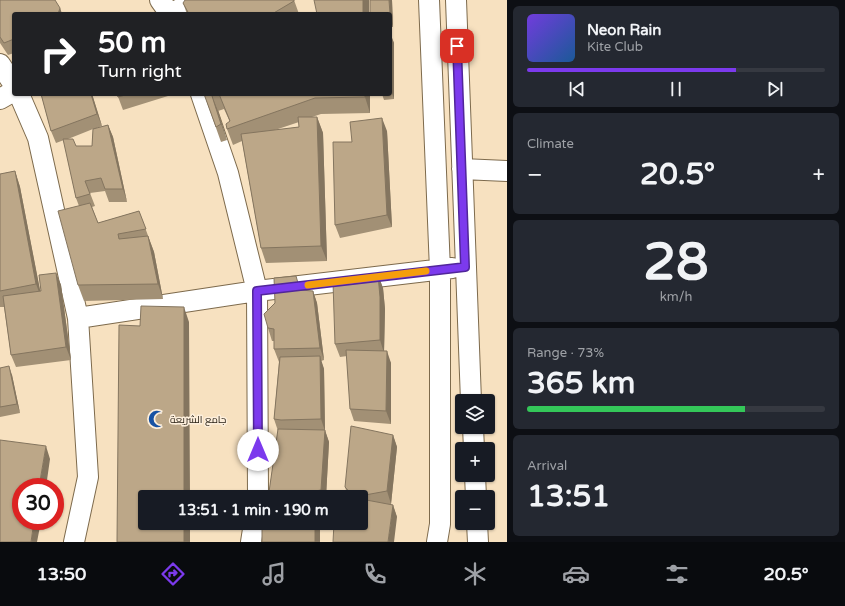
<!DOCTYPE html>
<meta charset="utf-8">
<style>
body{margin:0;font-family:"Varela Round",Cairo,sans-serif;background:#242831;color:#f1f3f6;height:100vh;display:flex;flex-direction:column;font-size:15px;white-space:nowrap}
*{box-sizing:border-box;margin:0}
p{font-size:13px;color:#9ea1a6}
.icon{flex:none;width:22px;height:22px;fill:none;stroke:currentColor;stroke-width:2;stroke-linecap:round;stroke-linejoin:round}
.map{position:relative;flex:1;overflow:hidden}
.sheet{display:flex;flex-direction:column;gap:6px;padding:6px;background:#0d0f14;width:338px}
.sheet>*{flex:none}
.top-card{position:absolute;left:12px;top:12px;width:380px;height:84px;border-radius:4px;box-shadow:0 1px 3px #0004;background:#202124;color:#fff;overflow:hidden}
.buttons{position:absolute;left:455px;top:394px;display:grid;gap:8px}
.buttons a{display:grid;place-items:center;width:40px;height:40px;border-radius:4px;background:#171b24;box-shadow:0 1px 3px #0004;font-size:20px}
.speed{position:absolute;left:12px;top:478px;display:flex;gap:8px;font-size:20px;font-weight:700;text-align:center}
.speed>*{display:grid;place-content:center;width:52px;height:52px;border-radius:50%;background:#171b24;box-shadow:0 1px 3px #0004;line-height:1}
.speed .limit{border:6px solid #d22;background:#fff;color:#111}
.pin{position:absolute;display:grid;place-items:center;width:34px;height:34px;color:#fff;margin:-17px;border-radius:8px;box-shadow:0 2px 6px #0006}
.me{position:absolute;width:44px;margin:-22px;rotate:0deg;stroke-linejoin:round;filter:drop-shadow(0 0 3px #0008)}
.turn{display:flex;align-items:center;gap:14px;height:84px;padding:0 20px;font-size:18px}
.turn .icon{width:52px;height:52px;stroke-width:2.5}
.turn b{display:block;font-size:28px;line-height:34px}
.big{font-size:30px;font-weight:800;line-height:1.1}
.sheet .widget{flex:1;display:flex;flex-direction:column;justify-content:center;gap:6px;min-width:0;padding:0 14px;border-radius:6px;background:#242831}
.sheet .dial{align-items:center;gap:0}
.dial b{font-size:52px;line-height:1}
.song{display:flex;align-items:center;gap:12px}
.cover{width:48px;height:48px;border-radius:6px;background:linear-gradient(135deg,hsl(260 70% 55%),hsl(210 70% 35%))}
.played{height:4px;border-radius:2px;background:linear-gradient(90deg,#7c3aed 70%,#363941 70%)}
.keys{display:flex;justify-content:space-around;direction:ltr}
.heat{display:flex;justify-content:space-between;align-items:center;font-size:22px;direction:ltr}
.charge{height:6px;border-radius:3px;background:linear-gradient(90deg,#34c759 73%,#363941 0)}
.trip{position:absolute;left:138px;top:490px;width:230px;height:40px;border-radius:4px;background:#171b24;box-shadow:0 1px 3px #0004;font-weight:800;line-height:40px;text-align:center}
.tabs{display:flex;height:64px;justify-content:space-around;align-items:center;background:#090b0e;color:#9ea1a6}
.tabs .icon{width:28px;height:28px}
.tabs .current{color:#7c3aed}
.tabs b{font-size:18px;color:#f1f3f6}
main{display:flex;flex:1;min-height:0}
.map>svg:first-child{display:block}
</style>
<main>
<div class="map">
<svg width="507" height="542" viewBox="0 0 507 542">
<rect width="100%" height="100%" fill="#f7e1c0"/>
<g fill="none" stroke-linecap="round" stroke-linejoin="round">
<g stroke="#7d6a4c" stroke-width="22">
<path id="minor" d="M160,0L170,14L197,0
M429,0L440,270V524L437,542
M456,0L471,401
M0,64L14,85
M19,94L38,138L78,318L88,477L74,542
M201,94L228,173L257,291L258,497
M0,99L14,91
M462,169L507,171
M78,318L257,291L452,268
M473,427L474,449
M475,475L476,497
M477,523L478,542
M251,542L254,523"/>
</g>
<use href="#minor" stroke="#fff" stroke-width="20"/>
</g>
<path fill="#a29075" fill-rule="evenodd" d="M0,0L60,8L62,14H14V53L8,55L0,43Z
M294,0L299,14H187L183,3Z
M392,0L393,27H390V14Z
M390,35L394,43V99L384,100L382,94H390Z
M41,94H92L102,126L94,129L108,125L113,137L127,202H109L105,191L90,193L95,206L92,207L98,223L139,211L154,252L163,299L84,301L78,285L79,206L76,198L64,140L56,143L51,131ZM93,129L92,146H76L68,139Z
M117,94H169L168,96L123,110Z
M204,94H370V113L321,114L312,117H317L323,133L327,261L266,263L261,248L242,141L233,145L227,129L230,122L224,109L218,111L227,140L221,142ZM299,122V127L275,130Z
M387,131L392,227L340,238L335,225L352,142Z
M15,171L20,187L40,291L56,273L61,285L71,360L16,367L11,355L4,307H0V174Z
M378,275L383,288L385,309L384,351L391,363V424L354,421L350,409L347,356L340,357L335,344Z
M301,290L313,291L317,303L324,360L321,361L324,369L325,431L329,442L326,497H271L269,492L278,431L274,419L279,362L274,349V341H272L268,328Z
M0,368L12,375L20,413L0,417Z
M393,435L397,447L391,504H389L393,505L397,517L361,523V497H342L348,496L345,487Z"/>
<path fill="#84755f" d="M363,0H369V14H363Z
M389,0H392L393,27L390,19Z
M60,8L62,14H58Z
M391,35L394,43V99L391,90Z
M91,94H92L102,126L97,114Z
M365,94H370V113L365,97Z
M212,96L218,111L227,140L221,124Z
M317,117L323,133L327,261L321,246Z
M382,118L387,131L392,227L387,215Z
M108,125L113,137L127,202L123,189Z
M15,171L20,187L42,300L36,284Z
M148,236L154,252L163,299L158,284Z
M56,273L61,285L71,360L66,347Z
M378,275L383,288L385,309L384,353L380,340Z
M313,291L317,303L324,360L320,348Z
M184,307L189,322L190,497H184Z
M387,351L391,363V424L386,411Z
M320,356L324,369L325,431L321,419Z
M9,366L12,375L20,413L17,404Z
M325,430L329,442L326,497H324L321,490Z
M393,435L397,447L391,504L387,491Z
M46,446L50,459L46,487H39Z
M393,505L397,517L394,542H388Z
M34,521H41L37,542H31Z
M184,523H190V542H184Z
M315,523H320V542H315Z"/>
<path fill="#bca788" stroke="#84755f" d="M0,0H55L60,8L58,14H14V39L4,43L0,37Z
M185,0H294V1L272,14H189L183,3Z
M314,0H363V14H317Z
M370,0H389L390,14H370Z
M390,35H391V90H390Z
M41,94H91L97,114L51,131Z
M117,94H129L118,97Z
M204,94H216L212,96L221,124L216,127Z
M219,94H365V97L315,98L227,129L226,124L230,121Z
M298,117H317L321,246L261,248L241,134L299,127Z
M382,118L387,215L335,225L333,142H352L350,122Z
M108,125L123,189H105L101,178L85,181L90,194L76,198L63,139H73L76,146H92L93,129Z
M15,171L36,284L0,291V174Z
M90,203L98,223L139,211L146,229L118,234L119,239L148,236L158,284L78,285L58,211Z
M56,273L66,347L11,355L3,296L41,291L39,275Z
M378,275L380,297V340L335,344L333,282Z
M296,276L300,290L313,291L320,348L274,349V329L268,328L264,314L275,303L274,278Z
M141,306L184,307V497H145V523H184V542H117L119,325L140,326Z
M346,350L387,351L386,411L350,409Z
M320,356L321,419L281,420L274,419L280,357Z
M9,366L17,404L0,407V368Z
M351,426L393,435L387,491L354,497L345,487Z
M278,429L325,430L321,490L299,494L269,492Z
M0,440L46,446L39,487H21V521H34L31,542H0Z
M344,495L353,497H342Z
M361,499L393,505L388,542H333L334,523H361Z
M262,523H315V542H262Z"/>
<g fill="none" stroke-linecap="round" stroke-linejoin="round">
<g stroke="#51269a" stroke-width="10">
<path id="route" d="M258,450L257,291L465,267L457,46"/>
</g>
<use href="#route" stroke="#7c3aed" stroke-width="7"/>
<path stroke="#f59e0b" stroke-width="7" d="M308,285L426,271"/>
</g>
<defs>
<g id="mosque-bare" transform="scale(1.38)"><path d="M3.5-4.9A6 6 0 1 0 3.5 4.9A5 5 0 1 1 3.5-4.9Z" fill="#1853a4" stroke="#fdefdc" stroke-width="2.5" paint-order="stroke"/></g>
</defs>
<g fill-rule="evenodd">
<use href="#mosque-bare" x="157" y="419"/>
</g>
<g text-anchor="middle" stroke-width="3" stroke-linejoin="round" paint-order="stroke">
<g font-size="10" fill="#282014" stroke="#fdefdc" text-anchor="start">
<text x="170" y="423">جامع الشريعة</text>
</g>
</g>
</svg>
<div class="buttons">
<a><svg class="icon" aria-label="layers" viewBox="0 0 24 24"><path d="M12 4l9 5-9 5-9-5zM3 14l9 5 9-5"/></svg></a>
<a>+</a>
<a>−</a>
</div>
<div class="speed"><div class="limit">30</div></div>
<div class="pin" style="left:457px;top:46px;background:#d93025"><svg class="icon" aria-label="arrive" viewBox="0 0 24 24"><path d="M6 21V4h12l-3 4 3 4H6"/></svg></div>
<svg class="me" style="left:258px;top:450px" viewBox="-20 -20 40 40"><circle r="19" fill="#fff"/><path d="M0-13L10 11 0 6-10 11z" fill="#7c3aed"/></svg>
<div class="trip">13:51 · 1 min · 190 m</div>
<div class="top-card">
<div class="turn"><svg class="icon" aria-label="right" viewBox="0 0 24 24"><path d="M7 20v-9h11M14 6l5 5-5 5"/></svg><div><b>50 m</b>Turn right</div></div>
</div>
</div>
<section class="sheet">
<div class="widget">
<div class="song"><i class="cover"></i><div><b>Neon Rain</b><p>Kite Club</p></div></div>
<div class="played"></div>
<div class="keys"><svg class="icon" aria-label="previous" viewBox="0 0 24 24"><path d="M18 5L8 12l10 7zM5 5v14"/></svg><svg class="icon" aria-label="pause" viewBox="0 0 24 24"><path d="M8 5v14M16 5v14"/></svg><svg class="icon" aria-label="next" viewBox="0 0 24 24"><path d="M6 5l10 7-10 7zM19 5v14"/></svg></div>
</div>
<div class="widget"><p>Climate</p>
<div class="heat"><a>−</a><b class="big">20.5°</b><a>+</a></div>
</div>
<div class="widget dial"><b>28</b><p>km/h</p></div>
<div class="widget"><p>Range · 73%</p><b class="big">365 km</b><div class="charge"></div></div>
<div class="widget"><p>Arrival</p><b class="big">13:51</b></div>
</section>
</main>
<nav class="tabs">
<b>13:50</b>
<svg class="icon current" aria-label="directions" viewBox="0 0 24 24"><path d="M12 3l9 9-9 9-9-9zM9 14v-3h6M13 9l2 2-2 2"/></svg>
<svg class="icon" aria-label="music" viewBox="0 0 24 24"><path d="M9 18V5l10-2v13"/><circle cx="6" cy="18" r="3"/><circle cx="16" cy="16" r="3"/></svg>
<svg class="icon" aria-label="phone" viewBox="0 0 24 24"><path d="M5 4h4l2 5-3 2q2 4 5 5l2-3 5 2v4C11 20 4 13 5 4z"/></svg>
<svg class="icon" aria-label="climate" viewBox="0 0 24 24"><path d="M12 3v18M4 7l16 10M4 17L20 7"/></svg>
<svg class="icon" aria-label="car" viewBox="0 0 24 24"><path d="M5 17H2v-5l4-1 3-4h7l3 4 3 1v5h-3M9 17h6M6 11h13"/><circle cx="7" cy="17" r="2"/><circle cx="17" cy="17" r="2"/></svg>
<svg class="icon" aria-label="filters" viewBox="0 0 24 24"><path d="M4 7h16M4 17h16"/><circle cx="9" cy="7" r="2"/><circle cx="15" cy="17" r="2"/></svg>
<b>20.5°</b>
</nav>
